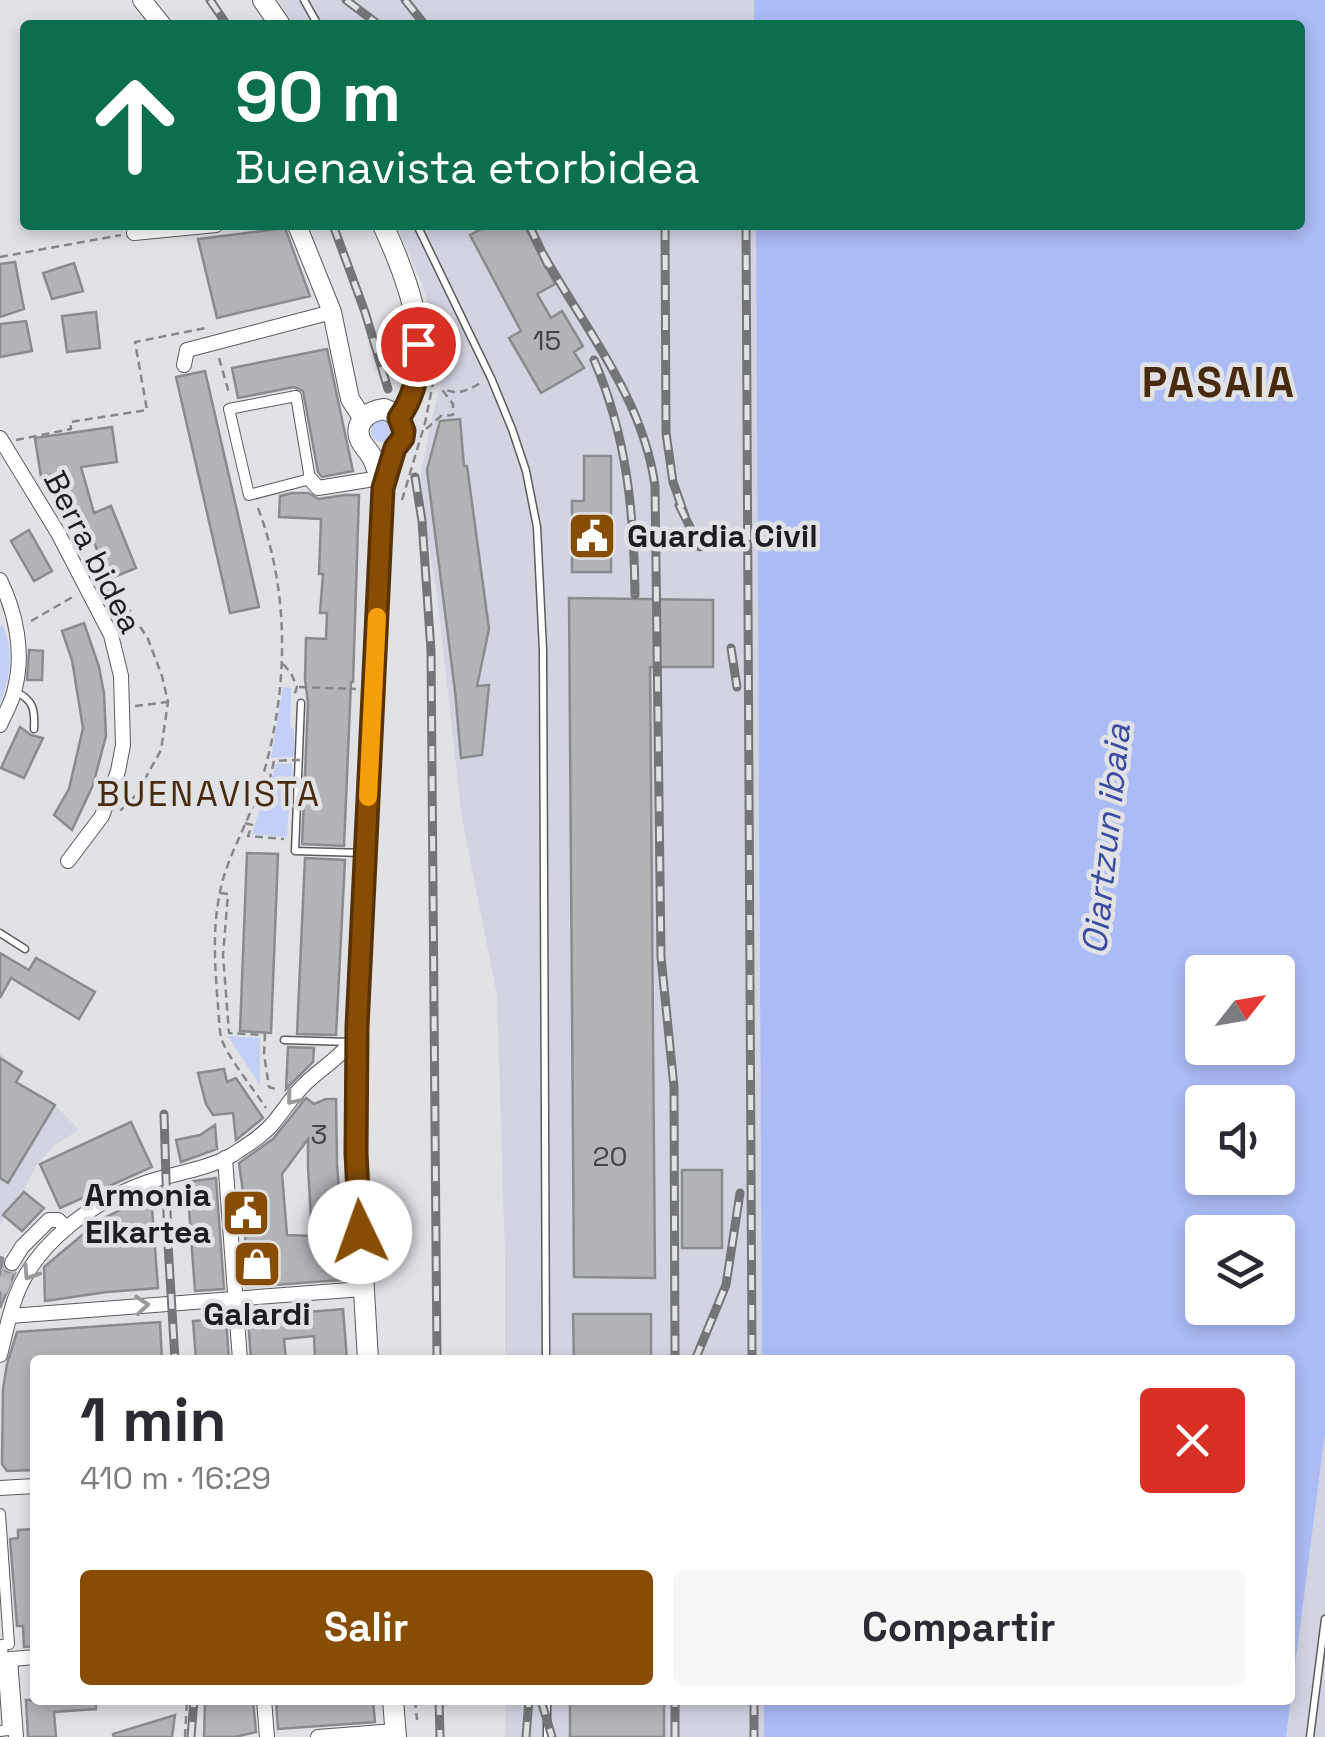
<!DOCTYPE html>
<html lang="es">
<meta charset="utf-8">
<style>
body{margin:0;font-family:"Space Grotesk",sans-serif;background:#f7f7f7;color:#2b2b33;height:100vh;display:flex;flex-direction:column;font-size:38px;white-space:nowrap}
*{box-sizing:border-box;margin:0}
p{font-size:32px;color:#7c7c81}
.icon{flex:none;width:55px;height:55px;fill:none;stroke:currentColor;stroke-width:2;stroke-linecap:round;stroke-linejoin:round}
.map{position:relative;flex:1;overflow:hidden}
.panel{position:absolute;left:30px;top:1355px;width:1265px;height:350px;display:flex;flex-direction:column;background:#fff;border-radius:10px;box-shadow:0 5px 15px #0003}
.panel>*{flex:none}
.banner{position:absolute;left:20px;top:20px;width:1285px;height:210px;border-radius:10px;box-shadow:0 5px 15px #0003;background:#0b6e4f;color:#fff;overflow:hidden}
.needle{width:65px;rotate:59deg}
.tools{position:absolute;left:1185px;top:955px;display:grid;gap:20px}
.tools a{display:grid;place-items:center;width:110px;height:110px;border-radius:10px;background:#fff;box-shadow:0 5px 15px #0003;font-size:50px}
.pin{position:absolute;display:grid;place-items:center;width:85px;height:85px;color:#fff;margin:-42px;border:5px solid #fff;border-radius:50%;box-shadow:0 2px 10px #0007}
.me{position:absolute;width:110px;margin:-55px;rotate:357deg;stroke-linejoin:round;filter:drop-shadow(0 0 8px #0008)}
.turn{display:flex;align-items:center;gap:35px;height:210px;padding:0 50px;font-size:45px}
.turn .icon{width:130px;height:130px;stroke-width:2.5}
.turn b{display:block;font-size:70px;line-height:85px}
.round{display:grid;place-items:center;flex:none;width:105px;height:105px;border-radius:10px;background:#f7f7f7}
.head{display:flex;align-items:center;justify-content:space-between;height:170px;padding:0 50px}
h1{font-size:60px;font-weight:700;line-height:75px}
.action{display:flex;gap:20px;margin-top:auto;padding:20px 50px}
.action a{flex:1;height:115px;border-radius:10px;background:#874d03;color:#fff;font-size:40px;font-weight:700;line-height:115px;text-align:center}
.action a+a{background:#f7f7f7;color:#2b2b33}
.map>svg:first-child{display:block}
</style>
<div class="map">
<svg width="1325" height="1737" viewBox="0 0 1325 1737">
<rect width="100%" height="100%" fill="#e0e2e6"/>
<path fill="#d2d5e0" d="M 278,0 L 754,0 L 754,25 L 293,25 Z
M 396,225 L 756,225 L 762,1360 L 505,1360 L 505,1257 L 497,995 L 462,819 L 437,596 L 419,483 L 430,427 L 442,378 L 435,325 L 421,281 Z
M 0,1053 L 22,1072 L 17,1082 L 55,1105 L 79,1130 L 56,1144 L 35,1167 L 12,1216 L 6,1215 L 0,1226 Z
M 1325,1433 L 1325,1737 L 1286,1737 Z
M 506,1700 L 764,1700 L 764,1737 L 505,1737 Z"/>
<path fill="#c4cff7" d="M371 431a11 11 0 1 1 22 0a11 11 0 1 1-22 0Z
M 3,625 C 13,651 11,677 0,703 L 0,627 Z
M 283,687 L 291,688 L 290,728 L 294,729 L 294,757 L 271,758 Z
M 275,764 L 292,764 L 287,837 L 252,834 L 262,801 L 267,800 Z
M 228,1036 L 260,1038 L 260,1085 Z"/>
<path fill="#abbbf5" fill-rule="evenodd" d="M 754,0 L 1325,0 L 1325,1433 L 1286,1737 L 764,1737 L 764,1700 L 1290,1700 L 1290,1360 L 762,1360 L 756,225 L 1300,225 L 1300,25 L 754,25 ZM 1202,972 L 1278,972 L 1278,1048 L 1202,1048 ZM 1202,1102 L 1278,1102 L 1278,1178 L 1202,1178 ZM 1202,1232 L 1278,1232 L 1278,1308 L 1202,1308 Z"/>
<path fill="#b3b4b8" stroke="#8a8b8e" stroke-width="2.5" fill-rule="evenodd" d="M 489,225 L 524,225 L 555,284 L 537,294 L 551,318 L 562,311 L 583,346 L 574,352 L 584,368 L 541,393 L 509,338 L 521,331 L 470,235 Z
M 285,228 L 310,296 L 217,318 L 198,239 Z
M 15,262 L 24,309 L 0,317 L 0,264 Z
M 74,263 L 83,291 L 52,299 L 43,273 Z
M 96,312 L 100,348 L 67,352 L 62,316 Z
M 26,321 L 32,351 L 0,357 L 0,324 Z
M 327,349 L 353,471 L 322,477 L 318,472 L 303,391 L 294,387 L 238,398 L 232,368 Z
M 205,371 L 259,607 L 230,613 L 176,377 Z
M 460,419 L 464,466 L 467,466 L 489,629 L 477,686 L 489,685 L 482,755 L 461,758 L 455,691 L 427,470 L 440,421 Z
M 112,427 L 117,462 L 81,467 L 94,513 L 111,506 L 136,568 L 109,579 L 80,508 L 66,512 L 55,474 L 41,477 L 35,438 Z
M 584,456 L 611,456 L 611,572 L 572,572 L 572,501 L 584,501 Z
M 292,493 L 308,493 L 319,499 L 344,495 L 359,495 L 353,682 L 351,682 L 344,846 L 302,844 L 308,703 L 305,680 L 306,638 L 326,639 L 327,613 L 320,613 L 323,574 L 319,574 L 321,519 L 279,517 L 280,496 Z
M 29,530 L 52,571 L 34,581 L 11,541 Z
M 569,598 L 713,600 L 713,667 L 650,667 L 655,1278 L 574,1277 Z
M 84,623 L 99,667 L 104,693 L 106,736 L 93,785 L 72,830 L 54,815 L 69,789 L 83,728 L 72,660 L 62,631 Z
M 29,650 L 43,651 L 42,680 L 27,680 Z
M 20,727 L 31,735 L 43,738 L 24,778 L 1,768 Z
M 247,853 L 278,854 L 271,1033 L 240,1031 Z
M 305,858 L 345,860 L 336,1035 L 297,1034 Z
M 0,953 L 29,970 L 36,958 L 95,992 L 79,1019 L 11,978 L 0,998 Z
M 288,1047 L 314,1048 L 313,1062 L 286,1089 Z
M 0,1058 L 22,1072 L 16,1082 L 55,1105 L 8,1183 L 0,1178 Z
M 224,1069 L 227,1082 L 236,1078 L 263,1118 L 236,1140 L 233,1113 L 213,1115 L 206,1104 L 198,1073 Z
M 306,1098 L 314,1104 L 326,1099 L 336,1099 L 337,1164 L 345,1274 L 340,1280 L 247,1287 L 244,1200 L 239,1163 L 273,1139 ZM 308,1139 L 308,1167 L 312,1236 L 287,1235 L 282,1174 Z
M 131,1122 L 152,1167 L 60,1208 L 40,1164 Z
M 215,1125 L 217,1149 L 181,1162 L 176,1140 L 200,1135 Z
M 682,1170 L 722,1170 L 722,1248 L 682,1248 Z
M 216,1178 L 224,1289 L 195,1291 L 187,1182 Z
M 24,1192 L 44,1208 L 22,1231 L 3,1215 Z
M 151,1195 L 158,1288 L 107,1292 L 45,1301 L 44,1267 L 100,1220 Z
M 0,1257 L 3,1258 L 2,1267 L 6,1271 L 15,1273 L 0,1308 Z
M 343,1309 L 347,1360 L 315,1360 L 314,1336 L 284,1339 L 286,1360 L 251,1360 L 248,1317 Z
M 573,1314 L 651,1314 L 651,1360 L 574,1360 Z
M 226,1319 L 229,1360 L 196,1360 L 193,1321 Z
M 160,1322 L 162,1360 L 35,1360 L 35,1470 L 7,1471 L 2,1464 L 3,1389 L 7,1364 L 17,1332 Z
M 35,1529 L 35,1646 L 24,1647 L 23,1626 L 17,1626 L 10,1539 L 18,1538 L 18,1530 Z
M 26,1700 L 96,1700 L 96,1709 L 54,1712 L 56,1737 L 28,1737 Z
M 205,1700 L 253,1700 L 256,1732 L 235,1737 L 204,1737 Z
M 276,1700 L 373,1700 L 375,1722 L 278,1729 Z
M 570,1700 L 664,1700 L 664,1737 L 570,1737 Z
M 175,1715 L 172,1737 L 114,1737 L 113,1734 Z"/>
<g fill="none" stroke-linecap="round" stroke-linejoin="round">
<path stroke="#b9bbbe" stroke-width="14" stroke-dasharray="14 7" stroke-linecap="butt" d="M 0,1291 L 12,1263"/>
<g stroke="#5a5b5e" stroke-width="9">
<path id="service" d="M 304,0 L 318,25
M 417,225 L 491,378 L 512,429 L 526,471 L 537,527 L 543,650 L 546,1360
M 16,692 C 34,700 35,711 34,729
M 301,703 L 295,851 L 364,853
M 0,933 L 25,949
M 284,1040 L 350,1042
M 547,1737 L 547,1700
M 1310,1737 L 1325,1619"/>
</g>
<g stroke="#5a5b5e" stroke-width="12">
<path id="pedestrian" d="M 296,396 L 310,479 L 249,495 L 229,409 Z
M 0,1514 L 9,1644 L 2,1645 L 8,1730 L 0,1731"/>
</g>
<g stroke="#5a5b5e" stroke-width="16">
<path id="minor" d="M 134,233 L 216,225
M 184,365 L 187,350 L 332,312
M 0,438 L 58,533 L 111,635 L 121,676 L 123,745 L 118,771 L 102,816 L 68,861
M 310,479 L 318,488 L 380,478
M 0,580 C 16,613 24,652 15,688 C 13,701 5,713 0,725
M 225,1158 L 240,1360
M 12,1263 L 22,1247 L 49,1220 L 58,1220 L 67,1228
M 10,1316 L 363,1289
M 0,1355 C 5,1335 9,1315 16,1296 C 36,1242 93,1202 145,1183 C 173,1173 206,1170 232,1155 C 246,1146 264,1135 274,1122 C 284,1110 292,1097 303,1086 C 319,1069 347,1054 356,1033
M 0,1488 L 35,1486
M 10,1659 L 16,1737
M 0,1660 L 35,1657
M 264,1700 L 267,1737
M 318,1737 L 395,1731"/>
</g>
<g stroke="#5a5b5e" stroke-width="20">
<path id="tertiary" d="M 142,0 L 162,25
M 297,225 L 332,312 L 350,399 L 363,419"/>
</g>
<g stroke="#5a5b5e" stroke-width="22">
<path id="secondary" d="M 263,0 L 280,25
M 383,225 C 410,284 439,358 399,418
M 368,1360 L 356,1153 L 357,1027 L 383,488 C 387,476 390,460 396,448 C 406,429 407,417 384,409 C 367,411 351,425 362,443 C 365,448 369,452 372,457 C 377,467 380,477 383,488
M 393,1700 L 396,1737"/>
</g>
<path stroke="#86878a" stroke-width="2.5" stroke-dasharray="8 5" stroke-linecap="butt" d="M 0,257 L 121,235
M 219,358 L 229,393
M 426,429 L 441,416 L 453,415 L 453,404 L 443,391 L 444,389 C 459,396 467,390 481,383
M 16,440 L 71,429 L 70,422 L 147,410 L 135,342 L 206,328
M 402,500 L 425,423 L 435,373
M 258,508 C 293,600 288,707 255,800 C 244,831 226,860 220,892 C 212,930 215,968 218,1006 C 219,1016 219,1027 221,1037 C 225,1054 255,1091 266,1108
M 106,591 L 112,591 L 123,600 L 148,639 L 162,676 L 168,702 L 161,750 L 136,795 L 119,812
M 31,621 L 76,595
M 283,664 L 291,673 L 297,687 L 294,696
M 299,687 L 356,689
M 135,706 L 167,702
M 257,799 L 265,799 L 274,761 L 289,760
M 245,823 L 252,825 L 248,836 L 284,839
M 220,893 L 228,894 L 223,955 L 229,1033 L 265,1035 L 264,1054 L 269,1087 L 278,1090
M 415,1700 L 417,1720
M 185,1737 L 187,1700"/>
<use href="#service" stroke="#fff" stroke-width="6"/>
<use href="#pedestrian" stroke="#fff" stroke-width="10"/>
<use href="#minor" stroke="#fff" stroke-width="14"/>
<use href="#tertiary" stroke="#fff" stroke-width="18"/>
<use href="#secondary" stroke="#fff" stroke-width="20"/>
<g stroke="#747578" stroke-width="9">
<path id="rail" d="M 210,0 L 227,25
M 346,0 L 379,25
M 405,0 L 425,25
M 333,225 L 365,312 L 388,389
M 529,225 L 548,265
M 665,225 L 666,433 L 673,482 L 685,516
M 746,225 L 752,1360
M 543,254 C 585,329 643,398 655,486 L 661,957 L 674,1087 L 675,1360
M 594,360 C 627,436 634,513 635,595
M 415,477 L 422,521 L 431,651 L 437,1360
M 679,505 L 700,547
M 731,648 L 737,687
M 164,1114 L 168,1244 L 175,1360
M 695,1360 L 726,1285 L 740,1193
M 439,1700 L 440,1737
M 541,1700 L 552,1737
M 754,1700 L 754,1737
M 191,1737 L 194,1700
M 526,1737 L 529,1700
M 675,1737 L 675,1700"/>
</g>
<use href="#rail" stroke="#e0e2e6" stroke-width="5" stroke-dasharray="15" stroke-linecap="butt"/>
<path stroke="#86878a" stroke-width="2.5" stroke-dasharray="8 5" stroke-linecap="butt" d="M 292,760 L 304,760"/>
</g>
<defs><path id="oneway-chevron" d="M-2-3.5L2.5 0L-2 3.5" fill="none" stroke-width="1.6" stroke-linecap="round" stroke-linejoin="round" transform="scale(2.5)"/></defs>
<g stroke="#9a9a9b">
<use href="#oneway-chevron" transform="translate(293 1098) rotate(129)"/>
<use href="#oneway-chevron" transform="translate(30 1273) rotate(123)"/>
<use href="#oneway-chevron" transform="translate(142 1305) rotate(-5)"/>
</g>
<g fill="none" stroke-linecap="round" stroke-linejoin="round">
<g stroke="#583202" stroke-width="25">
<path id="route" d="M 360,1232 L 356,1153 L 357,1027 L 383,488 L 395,448 L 403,438 L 404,431 L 399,418 C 415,395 420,371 418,344"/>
</g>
<use href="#route" stroke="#874d03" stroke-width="18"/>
<path stroke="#f59e0b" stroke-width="18" d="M 368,797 L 377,617"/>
</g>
<defs>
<g id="civic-square" transform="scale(2.5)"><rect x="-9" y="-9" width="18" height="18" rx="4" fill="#874d03" stroke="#e0e2e6"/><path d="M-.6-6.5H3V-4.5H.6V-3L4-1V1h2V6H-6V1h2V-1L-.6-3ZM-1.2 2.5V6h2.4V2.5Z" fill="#fff"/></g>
<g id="shop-square" transform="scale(2.5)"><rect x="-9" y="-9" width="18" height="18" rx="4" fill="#874d03" stroke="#e0e2e6"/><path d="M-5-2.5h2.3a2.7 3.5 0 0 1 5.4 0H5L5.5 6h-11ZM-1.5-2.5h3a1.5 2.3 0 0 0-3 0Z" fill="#fff"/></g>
</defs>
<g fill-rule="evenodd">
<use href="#civic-square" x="592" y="536"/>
<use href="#civic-square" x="246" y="1213"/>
<use href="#shop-square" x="257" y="1264"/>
</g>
<g text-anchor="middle" stroke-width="9" stroke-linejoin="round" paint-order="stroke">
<g font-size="28" fill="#434446">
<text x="547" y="350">15</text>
<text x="319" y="1144">3</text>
<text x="610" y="1166">20</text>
</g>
<g font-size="32" font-weight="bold" fill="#1e1e20" stroke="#e0e2e6" text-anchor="start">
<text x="627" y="547">Guardia Civil</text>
<text x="211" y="1206" text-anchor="end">Armonia<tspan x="211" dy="37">Elkartea</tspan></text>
<text x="257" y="1325" text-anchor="middle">Galardi</text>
</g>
<g font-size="32" fill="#1e1e20" stroke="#e0e2e6">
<text transform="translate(93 552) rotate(63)" y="11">Berra bidea</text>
</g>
<g font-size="35" letter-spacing="2.5" fill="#482b0e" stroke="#e0e2e6">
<text x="209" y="806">BUENAVISTA</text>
</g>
<g font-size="35" font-style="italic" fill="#3e4c9f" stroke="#e0e2e6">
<text transform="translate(1106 839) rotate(-84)" y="12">Oiartzun ibaia</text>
</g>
<g font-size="42" font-weight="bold" letter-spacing="2.5" fill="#482b0e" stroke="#e0e2e6">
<text x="1219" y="397">PASAIA</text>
</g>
</g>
</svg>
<div class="tools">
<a><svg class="needle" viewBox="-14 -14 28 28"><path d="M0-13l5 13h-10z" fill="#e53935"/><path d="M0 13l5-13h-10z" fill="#7c7c81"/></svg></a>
<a><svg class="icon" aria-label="sound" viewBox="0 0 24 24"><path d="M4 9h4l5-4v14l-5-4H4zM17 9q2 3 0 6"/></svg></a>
<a><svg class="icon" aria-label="layers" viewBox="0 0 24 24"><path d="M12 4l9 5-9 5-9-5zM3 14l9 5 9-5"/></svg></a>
</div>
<div class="pin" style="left:418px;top:344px;background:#d93025"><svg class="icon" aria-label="arrive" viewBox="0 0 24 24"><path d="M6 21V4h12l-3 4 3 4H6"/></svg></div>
<svg class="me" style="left:360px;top:1232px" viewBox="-20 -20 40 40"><circle r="19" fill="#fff"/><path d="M0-13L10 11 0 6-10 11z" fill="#874d03"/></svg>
<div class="banner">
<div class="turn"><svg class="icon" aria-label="ahead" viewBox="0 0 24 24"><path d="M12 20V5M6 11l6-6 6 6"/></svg><div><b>90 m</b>Buenavista etorbidea</div></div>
</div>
<section class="panel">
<div class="head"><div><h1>1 min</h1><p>410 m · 16:29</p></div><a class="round" style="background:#d93025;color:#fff"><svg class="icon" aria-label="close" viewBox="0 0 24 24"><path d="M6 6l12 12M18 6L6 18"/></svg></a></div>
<div class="action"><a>Salir</a><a>Compartir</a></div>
</section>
</div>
